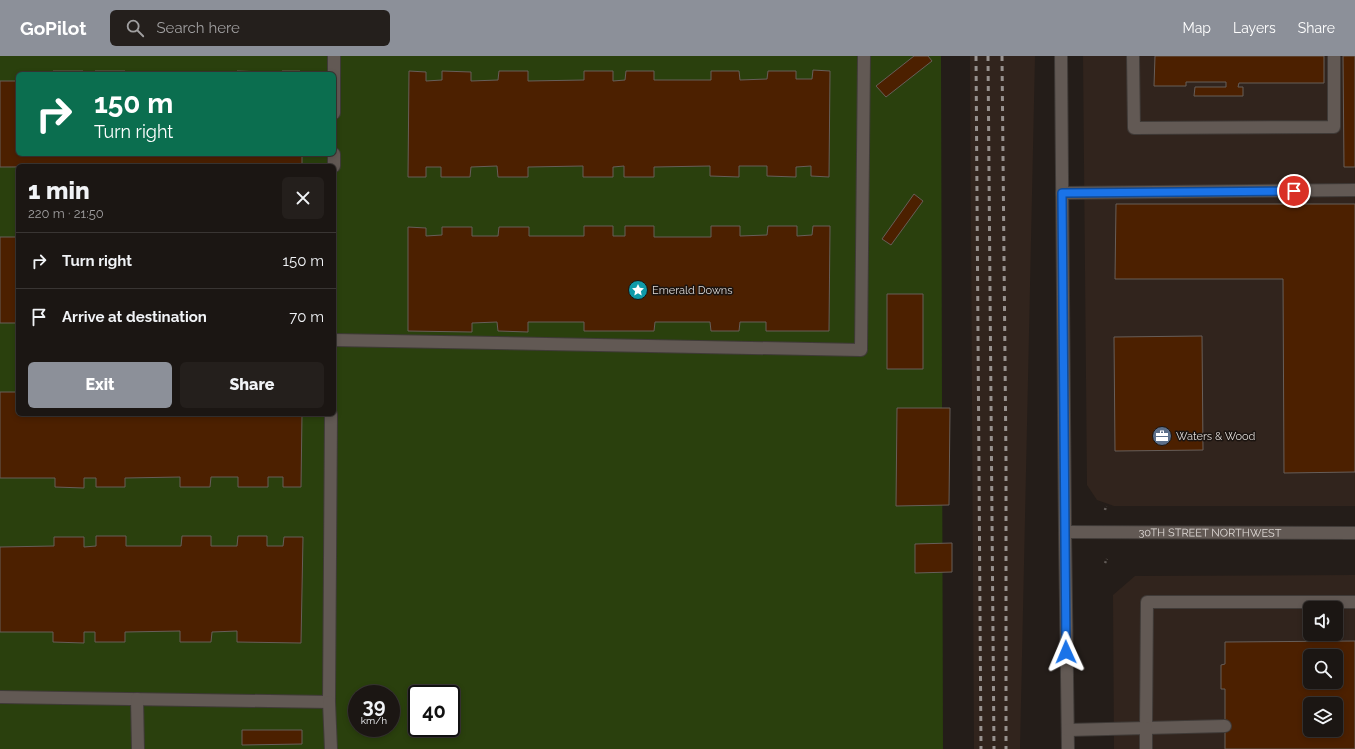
<!DOCTYPE html>
<meta charset="utf-8">
<style>
body{margin:0;font-family:Raleway,sans-serif;background:#241f1c;color:#f1f3f6;height:100vh;display:flex;flex-direction:column;font-size:15px;white-space:nowrap}
*{box-sizing:border-box;margin:0}
p{font-size:13px;color:#a09fa0}
.icon{flex:none;width:22px;height:22px;fill:none;stroke:currentColor;stroke-width:2;stroke-linecap:round;stroke-linejoin:round}
.map{position:relative;flex:1;overflow:hidden}
.sheet{position:absolute;left:16px;top:108px;width:320px;height:252px;display:flex;flex-direction:column;background:#1b1613;border-radius:6px;box-shadow:0 2px 6px #0003,0 0 0 1px #393533}
.sheet>*{flex:none}
.banner{position:absolute;left:16px;top:16px;width:320px;height:84px;border-radius:6px;box-shadow:0 2px 6px #0003,0 0 0 1px #393533;background:#0b6e4f;color:#fff;overflow:hidden}
.fabs{position:absolute;left:1303px;top:545px;display:grid;gap:8px}
.fabs a{display:grid;place-items:center;width:40px;height:40px;border-radius:6px;background:#1b1613;box-shadow:0 2px 6px #0003,0 0 0 1px #393533;font-size:20px}
.speed{position:absolute;left:348px;top:629px;display:flex;gap:8px;font-size:20px;font-weight:700;text-align:center}
.speed>*{display:grid;place-content:center;width:52px;height:52px;border-radius:50%;background:#1b1613;box-shadow:0 2px 6px #0003,0 0 0 1px #393533;line-height:1}
.speed small{font-size:10px;font-weight:400}
.speed .limit{border:2px solid #111;border-radius:6px;background:#fff;color:#111}
.pin{position:absolute;display:grid;place-items:center;width:34px;height:34px;color:#fff;margin:-17px;border:2px solid #fff;border-radius:50%;box-shadow:0 1px 4px #0007}
.me{position:absolute;width:44px;margin:-22px;rotate:359deg;stroke-linejoin:round;filter:drop-shadow(0 0 3px #0008)}
.turn{display:flex;align-items:center;gap:14px;height:84px;padding:0 12px;font-size:18px}
.turn .icon{width:52px;height:52px;stroke-width:2.5}
.turn b{display:block;font-size:28px;line-height:34px}
.round{display:grid;place-items:center;flex:none;width:42px;height:42px;border-radius:6px;background:#241f1c}
.summary{display:flex;align-items:center;justify-content:space-between;height:68px;padding:0 12px}
h1{font-size:24px;font-weight:800;line-height:30px}
.action{display:flex;gap:8px;margin-top:auto;padding:8px 12px}
.action a{flex:1;height:46px;border-radius:6px;background:#8c9099;color:#fff;font-size:16px;font-weight:800;line-height:46px;text-align:center}
.action a+a{background:#241f1c;color:#f1f3f6}
ul{padding:0;list-style:none}
li{display:flex;align-items:center;gap:12px;height:56px;padding:0 12px;border-top:1px solid #393533}
li div{flex:1}
li b{display:block;font-size:15px}
li em{font-style:normal}
header{display:flex;align-items:center;gap:24px;box-sizing:border-box;height:56px;padding:0 20px;background:#8c9099;color:#fff}
header strong{font-size:19px}
nav{display:flex;gap:22px;margin-inline-start:auto;font-size:14px}
.search{width:280px;height:36px;background:#241f1c;display:flex;align-items:center;gap:10px;box-sizing:border-box;padding:0 14px;border-radius:6px;color:#a09fa0;font-size:15px}
.map>svg:first-child{display:block}
</style>
<header>
<strong>GoPilot</strong>
<div class="search"><svg class="icon" aria-label="search" viewBox="0 0 24 24"><circle cx="10" cy="10" r="6"/><path d="M15 15l6 6"/></svg>Search here</div>
<nav><a>Map</a><a>Layers</a><a>Share</a></nav>
</header>
<div class="map">
<svg width="1355" height="693" viewBox="0 0 1355 693">
<rect width="100%" height="100%" fill="#241d19"/>
<path fill="#31241d" fill-rule="evenodd" d="M 970,0 L 1035,0 L 1020,693 L 974,693 Z
M 1083,0 L 1355,0 L 1355,450 L 1114,450 L 1097,444 L 1087,429 Z
M 1355,519 L 1355,693 L 1114,693 L 1113,539 L 1135,520 ZM 1310,552 L 1336,552 L 1336,578 L 1310,578 ZM 1310,600 L 1336,600 L 1336,626 L 1310,626 ZM 1310,648 L 1336,648 L 1336,674 L 1310,674 Z"/>
<path fill="#2a400d" fill-rule="evenodd" d="M 0,0 L 941,0 L 943,693 L 0,693 ZM 18,18 L 334,18 L 334,98 L 18,98 ZM 18,110 L 334,110 L 334,358 L 18,358 ZM 357,638 L 391,638 L 391,672 L 357,672 ZM 417,638 L 451,638 L 451,672 L 417,672 Z"/>
<path fill="#4c2000" stroke="#675e59" fill-rule="evenodd" d="M 914,0 L 928,0 L 932,5 L 886,41 L 876,30 Z
M 1155,0 L 1324,0 L 1324,27 L 1239,27 L 1238,31 L 1243,31 L 1243,40 L 1194,40 L 1195,31 L 1226,31 L 1226,26 L 1186,26 L 1186,30 L 1154,30 Z
M 1343,0 L 1355,0 L 1355,111 L 1344,111 Z
M 813,14 L 830,15 L 829,121 L 811,120 L 811,110 L 796,111 L 796,121 L 767,120 L 767,110 L 739,110 L 739,121 L 710,120 L 710,110 L 654,111 L 654,121 L 624,121 L 624,110 L 613,111 L 613,121 L 583,121 L 583,110 L 528,111 L 528,121 L 498,121 L 497,110 L 471,111 L 470,121 L 441,121 L 441,111 L 426,111 L 426,121 L 408,121 L 409,15 L 426,16 L 426,25 L 442,24 L 442,15 L 471,16 L 471,25 L 498,24 L 499,15 L 528,15 L 528,25 L 584,24 L 584,15 L 613,15 L 613,25 L 625,24 L 626,15 L 654,15 L 654,24 L 711,24 L 711,15 L 739,15 L 740,24 L 767,23 L 768,15 L 796,15 L 796,23 L 812,23 Z
M 53,15 L 83,15 L 83,18 L 53,18 Z
M 95,15 L 125,15 L 125,18 L 95,18 Z
M 237,15 L 266,16 L 266,18 L 237,18 Z
M 282,15 L 300,15 L 300,18 L 282,18 Z
M 180,16 L 209,16 L 209,18 L 180,18 Z
M 0,25 L 18,25 L 18,98 L 302,98 L 302,110 L 0,111 Z
M 914,138 L 923,145 L 891,189 L 882,183 Z
M 1116,148 L 1355,148 L 1355,416 L 1284,417 L 1283,223 L 1115,223 Z
M 584,170 L 613,170 L 613,180 L 625,180 L 625,170 L 654,170 L 654,181 L 711,181 L 711,170 L 740,170 L 740,180 L 767,179 L 768,170 L 797,170 L 797,180 L 812,179 L 813,170 L 830,170 L 829,275 L 766,275 L 766,266 L 740,266 L 739,275 L 711,275 L 710,266 L 655,266 L 654,275 L 584,275 L 584,266 L 528,266 L 528,276 L 498,275 L 497,266 L 472,267 L 472,276 L 408,275 L 408,171 L 426,172 L 426,180 L 442,179 L 442,171 L 472,171 L 472,180 L 498,180 L 499,171 L 529,171 L 529,180 L 584,180 Z
M 0,181 L 18,181 L 18,267 L 0,267 Z
M 887,238 L 923,238 L 923,313 L 887,313 Z
M 1202,280 L 1203,394 L 1115,395 L 1114,281 Z
M 0,336 L 18,336 L 18,358 L 302,358 L 301,431 L 283,431 L 283,421 L 268,421 L 268,431 L 238,431 L 238,421 L 211,421 L 210,431 L 180,431 L 180,421 L 125,422 L 125,431 L 96,431 L 96,422 L 84,422 L 84,432 L 55,431 L 55,422 L 0,422 Z
M 897,352 L 950,352 L 949,449 L 896,450 Z
M 96,480 L 126,480 L 126,490 L 181,490 L 182,480 L 211,480 L 211,490 L 237,490 L 238,480 L 267,480 L 267,490 L 283,490 L 284,481 L 303,481 L 301,587 L 237,586 L 237,575 L 212,576 L 211,586 L 180,586 L 180,575 L 125,576 L 125,586 L 95,586 L 95,576 L 84,576 L 84,587 L 53,586 L 53,576 L 0,576 L 0,491 L 54,490 L 54,481 L 84,481 L 84,491 L 96,490 Z
M 952,487 L 952,516 L 915,517 L 915,488 Z
M 1355,585 L 1355,693 L 1225,693 L 1225,633 L 1221,633 L 1221,609 L 1225,608 L 1225,586 ZM 1310,600 L 1336,600 L 1336,626 L 1310,626 ZM 1310,648 L 1336,648 L 1336,674 L 1310,674 Z
M 242,674 L 302,674 L 302,688 L 242,689 Z"/>
<g fill="none" stroke-linecap="round" stroke-linejoin="round">
<g stroke="#3f3a37" stroke-width="14">
<g id="minor">
<path d="M 1061,0 L 1065,476 L 1068,693"/>
<path d="M 1133,0 L 1134,72 L 1334,71 L 1334,0"/>
<path d="M 334,57 L 334,0"/>
<path d="M 334,110 L 334,98"/>
<path d="M 1062,137 L 1355,134"/>
<path d="M 334,284 L 861,294 L 864,0"/>
<path id="s1" d="M 1065,476 L 1355,477"/>
<path d="M 0,641 L 329,646 L 331,358"/>
<path d="M 137,643 L 138,693"/>
<path d="M 329,646 L 331,693"/>
<path d="M 1225,670 L 1146,672 L 1147,546 L 1355,546"/>
<path d="M 1068,674 L 1146,672 L 1146,693"/>
</g>
</g>
<path stroke="#635d59" stroke-width="2.5" stroke-dasharray="2 2" stroke-linecap="butt" d="M 1105,454 L 1106,450
M 1105,507 L 1107,503"/>
<use href="#minor" stroke="#625954" stroke-width="12"/>
<path stroke="#97918e" stroke-width="3" stroke-dasharray="5 5" stroke-linecap="butt" d="M 976,0 L 981,693
M 988,0 L 994,693
M 1002,0 L 1006,404 L 1006,693"/>
</g>
<g fill="none" stroke-linecap="round" stroke-linejoin="round">
<g stroke="#114b97" stroke-width="10">
<path id="route" d="M 1066,596 L 1062,137 L 1294,135"/>
</g>
<use href="#route" stroke="#1a73e8" stroke-width="7"/>
</g>
<defs>
<g id="sight-disc" transform="scale(1)"><circle r="9.5" fill="#0f9aa8" stroke="#1b1410"/><path d="M0-6L1.8-2.2L6-1.7L2.9 1.2L3.7 5.4L0 3.3L-3.7 5.4L-2.9 1.2L-6-1.7L-1.8-2.2Z" fill="#fff"/></g>
<g id="office-disc" transform="scale(1)"><circle r="9.5" fill="#5c6f8a" stroke="#1b1410"/><path d="M-6-3h4V-5.5h4V-3h4V5H-6ZM-1-4.5V-3h2v-1.5ZM-6 0V1H6V0Z" fill="#fff"/></g>
</defs>
<g fill-rule="evenodd">
<use href="#sight-disc" x="638" y="234"/>
<use href="#office-disc" x="1162" y="380"/>
</g>
<g text-anchor="middle" stroke-width="3" stroke-linejoin="round" paint-order="stroke">
<g font-size="11" fill="#dfdad7" stroke="#1b1410" text-anchor="start">
<text x="652" y="238">Emerald Downs</text>
<text x="1176" y="384">Waters &amp; Wood</text>
</g>
<g font-size="11" fill="#dfdad7" stroke="#1b1410">
<text dy="4" stroke="none"><textPath href="#s1" startOffset="145">30TH STREET NORTHWEST</textPath></text>
</g>
</g>
</svg>
<div class="fabs">
<a><svg class="icon" aria-label="sound" viewBox="0 0 24 24"><path d="M4 9h4l5-4v14l-5-4H4zM17 9q2 3 0 6"/></svg></a>
<a><svg class="icon" aria-label="search" viewBox="0 0 24 24"><circle cx="10" cy="10" r="6"/><path d="M15 15l6 6"/></svg></a>
<a><svg class="icon" aria-label="layers" viewBox="0 0 24 24"><path d="M12 4l9 5-9 5-9-5zM3 14l9 5 9-5"/></svg></a>
</div>
<div class="speed"><div>39<small>km/h</small></div><div class="limit">40</div></div>
<div class="pin" style="left:1294px;top:135px;background:#d93025"><svg class="icon" aria-label="arrive" viewBox="0 0 24 24"><path d="M6 21V4h12l-3 4 3 4H6"/></svg></div>
<svg class="me" style="left:1066px;top:596px" viewBox="-20 -20 40 40"><path d="M0-17L14 15 0 8-14 15z" fill="#1a73e8" stroke="#fff" stroke-width="4"/></svg>
<div class="banner">
<div class="turn"><svg class="icon" aria-label="right" viewBox="0 0 24 24"><path d="M7 20v-9h11M14 6l5 5-5 5"/></svg><div><b>150 m</b>Turn right</div></div>
</div>
<section class="sheet">
<div class="summary"><div><h1>1 min</h1><p>220 m · 21:50</p></div><a class="round"><svg class="icon" aria-label="close" viewBox="0 0 24 24"><path d="M6 6l12 12M18 6L6 18"/></svg></a></div>
<ul>
<li><svg class="icon" aria-label="right" viewBox="0 0 24 24"><path d="M7 20v-9h11M14 6l5 5-5 5"/></svg><div><b>Turn right</b></div><em>150 m</em></li>
<li><svg class="icon" aria-label="arrive" viewBox="0 0 24 24"><path d="M6 21V4h12l-3 4 3 4H6"/></svg><div><b>Arrive at destination</b></div><em>70 m</em></li>
</ul>
<div class="action"><a>Exit</a><a>Share</a></div>
</section>
</div>
